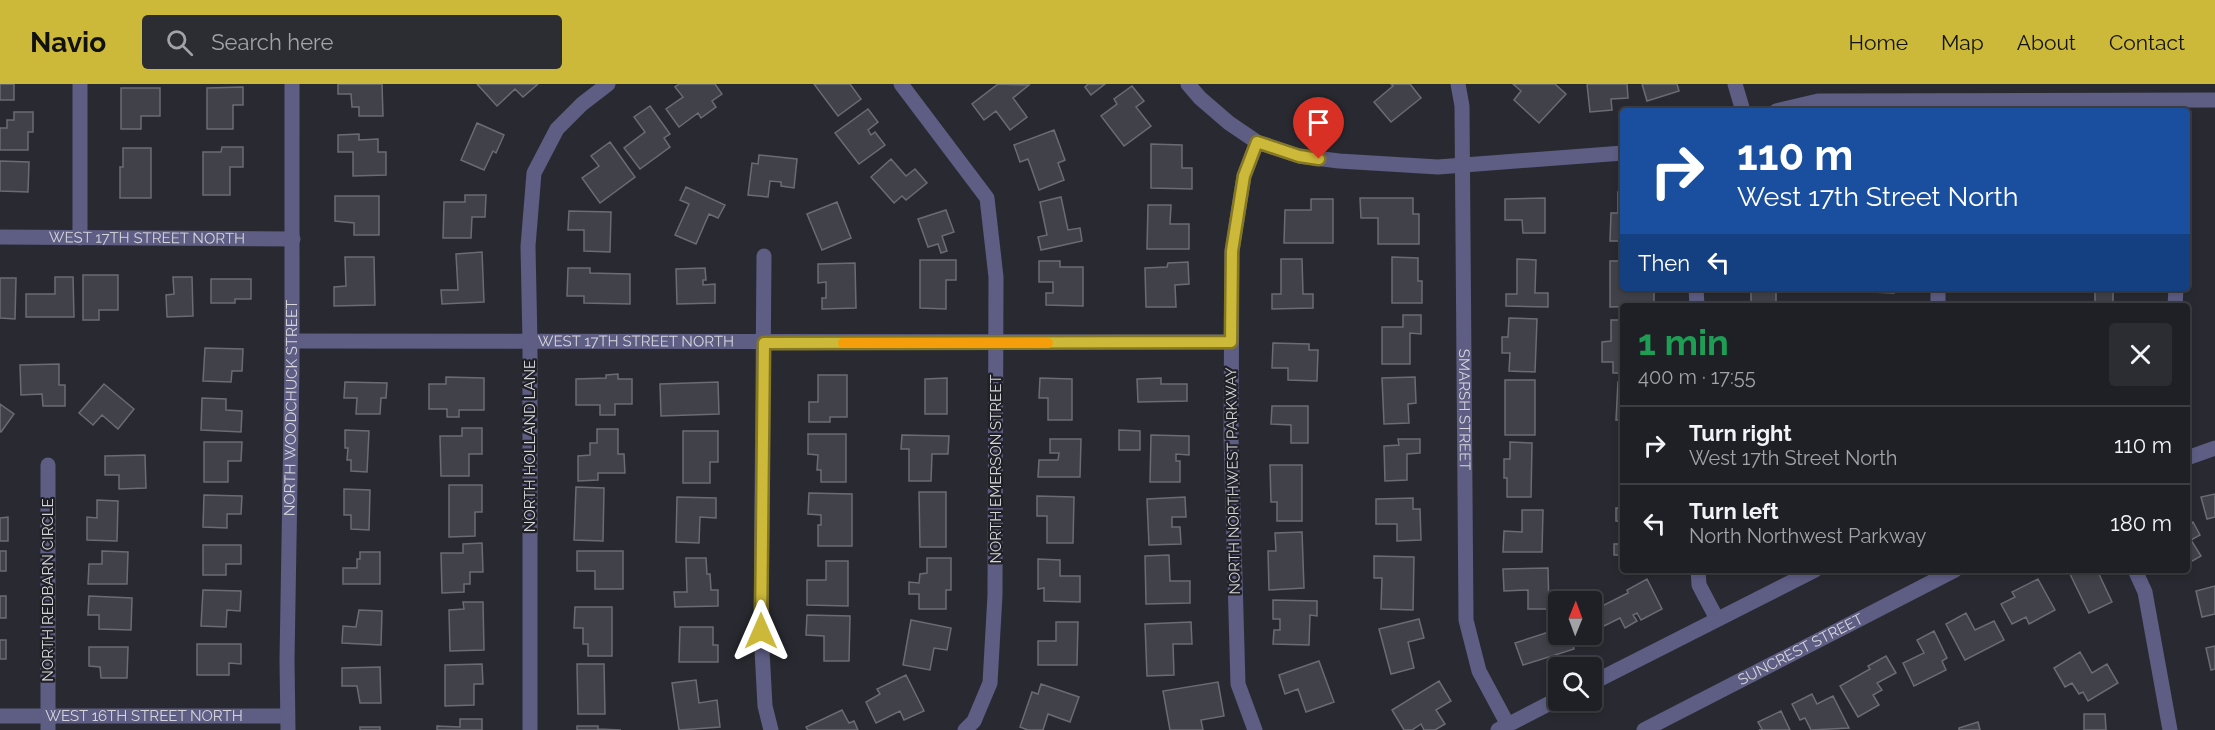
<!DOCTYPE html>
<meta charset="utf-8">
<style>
body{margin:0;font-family:Raleway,sans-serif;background:#2c2d32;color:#f1f3f6;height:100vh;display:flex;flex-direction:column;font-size:22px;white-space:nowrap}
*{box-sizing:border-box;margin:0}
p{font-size:20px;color:#a1a3a7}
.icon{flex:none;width:33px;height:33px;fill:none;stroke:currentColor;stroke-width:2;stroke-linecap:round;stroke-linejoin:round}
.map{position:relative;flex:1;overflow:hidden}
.panel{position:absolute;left:1620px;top:219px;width:570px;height:270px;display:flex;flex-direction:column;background:#1f2025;border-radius:6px;box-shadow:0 3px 9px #0003,0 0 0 2px #3c3e42}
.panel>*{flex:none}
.guide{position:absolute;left:1620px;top:24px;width:570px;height:183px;border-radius:6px;box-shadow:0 3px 9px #0003,0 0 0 2px #3c3e42;background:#1a4fa0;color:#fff;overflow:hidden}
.needle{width:39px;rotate:1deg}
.tools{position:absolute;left:1548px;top:507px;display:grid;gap:12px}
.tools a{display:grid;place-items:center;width:54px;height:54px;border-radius:6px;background:#1f2025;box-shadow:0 3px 9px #0003,0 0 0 2px #3c3e42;font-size:30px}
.pin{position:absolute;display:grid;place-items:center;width:51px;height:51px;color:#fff;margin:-62px -26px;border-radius:50% 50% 50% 0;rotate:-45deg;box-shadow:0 0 6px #0007}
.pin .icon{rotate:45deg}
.me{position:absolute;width:66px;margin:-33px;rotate:0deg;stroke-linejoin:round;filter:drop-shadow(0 0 4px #0008)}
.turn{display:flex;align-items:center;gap:21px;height:126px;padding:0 18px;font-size:27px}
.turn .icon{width:78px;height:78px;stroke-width:2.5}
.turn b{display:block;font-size:42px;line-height:51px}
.then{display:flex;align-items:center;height:57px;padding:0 18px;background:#0003;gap:12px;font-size:22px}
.round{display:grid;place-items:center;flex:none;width:63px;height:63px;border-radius:6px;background:#2c2d32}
.head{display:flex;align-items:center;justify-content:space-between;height:102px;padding:0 18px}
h1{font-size:36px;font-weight:700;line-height:45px;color:#1e9e55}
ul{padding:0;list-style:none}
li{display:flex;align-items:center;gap:18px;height:78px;padding:0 18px;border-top:2px solid #3c3e42}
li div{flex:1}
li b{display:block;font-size:22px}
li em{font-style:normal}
header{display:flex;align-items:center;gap:36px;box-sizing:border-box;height:84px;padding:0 30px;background:#ccb939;color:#111}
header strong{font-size:28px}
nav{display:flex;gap:33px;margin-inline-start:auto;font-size:21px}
.search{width:420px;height:54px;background:#2c2d32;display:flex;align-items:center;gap:15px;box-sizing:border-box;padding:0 21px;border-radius:6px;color:#a1a3a7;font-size:22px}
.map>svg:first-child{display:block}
</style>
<header>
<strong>Navio</strong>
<div class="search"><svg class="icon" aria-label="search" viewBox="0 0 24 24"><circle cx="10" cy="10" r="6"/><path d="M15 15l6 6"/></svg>Search here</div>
<nav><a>Home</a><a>Map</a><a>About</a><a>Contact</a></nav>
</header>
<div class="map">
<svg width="2215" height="646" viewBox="0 0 2215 646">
<rect width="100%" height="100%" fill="#292a31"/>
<path fill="#414149" stroke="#6b6b74" stroke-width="1.5" d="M 0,0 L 14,0 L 14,16 L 0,16 Z
M 338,0 L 382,0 L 383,32 L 359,32 L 359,23 L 352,23 L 351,10 L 338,10 Z
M 477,0 L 538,0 L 523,13 L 515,5 L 497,22 Z
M 679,0 L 715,0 L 722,10 L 712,17 L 716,23 L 701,34 L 698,29 L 679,43 L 666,25 L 683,13 L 675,3 Z
M 814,0 L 850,0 L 861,15 L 838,32 Z
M 998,0 L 1029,1 L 1013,14 L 1027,33 L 1010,46 L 996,27 L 984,36 L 972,20 Z
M 1088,0 L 1105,0 L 1091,11 L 1085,3 Z
M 1391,0 L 1410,0 L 1421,14 L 1391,38 L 1374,18 L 1393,2 Z
M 1513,0 L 1555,0 L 1566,10 L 1539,39 L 1514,16 L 1521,7 Z
M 1587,0 L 1627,0 L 1628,14 L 1611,15 L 1612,26 L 1590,28 Z
M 1642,0 L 1677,0 L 1679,7 L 1647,17 Z
M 1132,2 L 1144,17 L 1136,23 L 1151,42 L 1124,62 L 1101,32 L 1117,20 L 1114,15 Z
M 243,3 L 243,21 L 233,21 L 233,45 L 207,45 L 207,4 Z
M 121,4 L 160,4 L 160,32 L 141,32 L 141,45 L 121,45 Z
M 650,22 L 670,50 L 664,54 L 670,63 L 640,85 L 624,64 L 645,48 L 634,33 Z
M 868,25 L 878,38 L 868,46 L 871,51 L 875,48 L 885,61 L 859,80 L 835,49 Z
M 14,28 L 33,28 L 33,48 L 28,48 L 28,66 L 0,66 L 0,44 L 7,44 L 7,36 L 14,36 Z
M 477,39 L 504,51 L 496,69 L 493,67 L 484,86 L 461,76 Z
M 1054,46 L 1065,76 L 1058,79 L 1064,96 L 1039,106 L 1028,75 L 1020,78 L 1014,61 Z
M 359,50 L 359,56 L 378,55 L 378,68 L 386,68 L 386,91 L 353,92 L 353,68 L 338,68 L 338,51 Z
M 610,58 L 635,93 L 600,119 L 582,94 L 599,82 L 591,72 Z
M 1151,60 L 1182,61 L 1182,84 L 1192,84 L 1192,105 L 1151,104 Z
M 222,63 L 243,63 L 243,83 L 230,83 L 230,111 L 203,111 L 203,68 L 221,68 Z
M 123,64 L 151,64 L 151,114 L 120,114 L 120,83 L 123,83 Z
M 759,71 L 797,75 L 794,104 L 781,102 L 781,98 L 770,97 L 768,113 L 748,111 L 752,79 L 758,80 Z
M 891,75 L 906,92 L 915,85 L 927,99 L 906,116 L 902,112 L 894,119 L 871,93 Z
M 0,77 L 29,78 L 28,108 L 0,107 Z
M 686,103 L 725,121 L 718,134 L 709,130 L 696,160 L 675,151 L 689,120 L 680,116 Z
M 1618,108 L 1623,108 L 1623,157 L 1610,157 L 1611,129 L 1618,129 Z
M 465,111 L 486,111 L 485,133 L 472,133 L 471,154 L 443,154 L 444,118 L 465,118 Z
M 335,112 L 379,112 L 379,151 L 354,151 L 354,139 L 335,137 Z
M 1061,113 L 1068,146 L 1080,144 L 1082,157 L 1041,166 L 1038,153 L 1047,151 L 1040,118 Z
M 1360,114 L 1413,114 L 1413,130 L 1419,130 L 1419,160 L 1378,160 L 1378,134 L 1361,134 Z
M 1545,114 L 1545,149 L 1523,149 L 1522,136 L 1505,136 L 1505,115 Z
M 1311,115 L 1333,115 L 1333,159 L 1284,159 L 1285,126 L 1311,126 Z
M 837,118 L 851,154 L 822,166 L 807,130 Z
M 1148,121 L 1171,121 L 1170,140 L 1189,140 L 1189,165 L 1147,165 Z
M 946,126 L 954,148 L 942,152 L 947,167 L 941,169 L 938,160 L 928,163 L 918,135 Z
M 569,127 L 611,128 L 610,168 L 584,167 L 584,146 L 568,146 Z
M 482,168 L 484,218 L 442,220 L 441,206 L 458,206 L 456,170 Z
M 345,173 L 374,173 L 375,221 L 334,222 L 334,203 L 346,202 Z
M 1392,173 L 1418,174 L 1418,197 L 1422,197 L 1422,219 L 1392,219 Z
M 1281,175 L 1302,175 L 1303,210 L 1313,210 L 1313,224 L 1272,225 L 1272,210 L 1281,210 Z
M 1517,175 L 1536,176 L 1535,209 L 1548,209 L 1548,223 L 1506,222 L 1506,210 L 1517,210 Z
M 920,176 L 956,176 L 956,196 L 946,196 L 946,225 L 920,224 Z
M 1039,177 L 1060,177 L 1060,183 L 1083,183 L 1083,222 L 1046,221 L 1046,209 L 1053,209 L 1053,198 L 1039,198 Z
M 1610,177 L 1623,177 L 1623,204 L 1654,204 L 1654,222 L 1610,223 Z
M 1188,178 L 1189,200 L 1175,201 L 1176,223 L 1146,223 L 1145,184 L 1167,183 L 1168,179 Z
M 855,179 L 856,224 L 822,225 L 822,214 L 826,214 L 826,198 L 818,199 L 818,180 Z
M 568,184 L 590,184 L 590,189 L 630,190 L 630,220 L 584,219 L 584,212 L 567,212 Z
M 705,184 L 706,196 L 703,196 L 703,201 L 715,200 L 715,219 L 677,220 L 676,185 Z
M 83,191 L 118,191 L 118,226 L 99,226 L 99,236 L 83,236 Z
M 55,193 L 73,193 L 74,233 L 26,233 L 26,210 L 55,210 Z
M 173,193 L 192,193 L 193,232 L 167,233 L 166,211 L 174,210 Z
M 0,194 L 16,194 L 15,235 L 0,234 Z
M 211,195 L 251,195 L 251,215 L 235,215 L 235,219 L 211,219 Z
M 1871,204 L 1894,204 L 1894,209 L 1871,208 Z
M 2095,204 L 2113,204 L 2113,222 L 2095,222 Z
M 1751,207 L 1776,208 L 1776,222 L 1751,222 Z
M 1403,231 L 1421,231 L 1421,250 L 1410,249 L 1410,280 L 1382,280 L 1382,243 L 1403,243 Z
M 1509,234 L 1537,235 L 1535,288 L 1509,287 L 1510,269 L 1502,269 L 1502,253 L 1508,253 Z
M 1611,236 L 1623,236 L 1623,289 L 1613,289 L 1613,278 L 1602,278 L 1602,258 L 1611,257 Z
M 1273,259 L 1309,260 L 1309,266 L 1318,266 L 1317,297 L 1288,296 L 1288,284 L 1272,284 Z
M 205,264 L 243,265 L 242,287 L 232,287 L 231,298 L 203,297 Z
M 59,280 L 59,301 L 65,301 L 65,322 L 43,322 L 42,310 L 21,311 L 20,281 Z
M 618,290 L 618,295 L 632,295 L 632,320 L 615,320 L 615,331 L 600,331 L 600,321 L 576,321 L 576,295 L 606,294 L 606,291 Z
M 818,291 L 847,291 L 847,333 L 830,333 L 830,338 L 809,338 L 809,318 L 818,318 Z
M 446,293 L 484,294 L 484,326 L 459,326 L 459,333 L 447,333 L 447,325 L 429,325 L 429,300 L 446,300 Z
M 1415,293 L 1416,319 L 1408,320 L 1409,339 L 1384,340 L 1382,294 Z
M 947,294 L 947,330 L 925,330 L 925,295 Z
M 1040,294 L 1072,295 L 1072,336 L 1048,336 L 1048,314 L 1039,314 Z
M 1161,294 L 1161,300 L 1187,300 L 1187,317 L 1138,318 L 1137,295 Z
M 1505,296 L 1535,296 L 1535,351 L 1505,351 Z
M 345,298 L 387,299 L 386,314 L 381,314 L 380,330 L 356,330 L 357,314 L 344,314 Z
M 718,298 L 719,330 L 661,332 L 660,300 Z
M 1618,298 L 1623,298 L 1623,336 L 1616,336 Z
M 104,300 L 134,325 L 118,345 L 102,331 L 93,341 L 79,329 Z
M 202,314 L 226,315 L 226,326 L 242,327 L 241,348 L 201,346 Z
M 0,320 L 14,330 L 1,348 L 0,347 Z
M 1272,322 L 1308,322 L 1308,359 L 1291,359 L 1291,341 L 1271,340 Z
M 462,344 L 482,344 L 482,370 L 469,370 L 469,392 L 441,392 L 440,352 L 462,352 Z
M 597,345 L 618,345 L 618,370 L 624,370 L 625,389 L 598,389 L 598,396 L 578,397 L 578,372 L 590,371 L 590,359 L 597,359 Z
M 345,346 L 369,347 L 367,388 L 351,387 L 351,376 L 347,376 L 348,364 L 345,364 Z
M 1119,346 L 1140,347 L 1140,366 L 1119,366 Z
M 683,347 L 718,347 L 718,378 L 710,378 L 710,399 L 683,399 Z
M 808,350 L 846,350 L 846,398 L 821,398 L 821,386 L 817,386 L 818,371 L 808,370 Z
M 902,351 L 949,352 L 948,370 L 932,370 L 931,397 L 909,397 L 909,365 L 901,365 Z
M 1151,351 L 1189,352 L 1189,371 L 1176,370 L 1176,377 L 1180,377 L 1180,398 L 1150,398 Z
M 1050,355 L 1081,355 L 1080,393 L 1038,393 L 1039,376 L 1058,376 L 1059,369 L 1050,369 Z
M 1398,355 L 1420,355 L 1420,369 L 1407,370 L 1407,396 L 1385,397 L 1384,362 L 1399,361 Z
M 204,358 L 242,358 L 241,377 L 228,377 L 228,398 L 204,398 Z
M 1510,358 L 1532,359 L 1531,413 L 1507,413 L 1507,394 L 1504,394 L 1504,375 L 1510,375 Z
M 1621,360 L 1623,360 L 1623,410 L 1621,410 Z
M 145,371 L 146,404 L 119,405 L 119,391 L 105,391 L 105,372 Z
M 1270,381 L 1302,381 L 1302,437 L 1277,437 L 1277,418 L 1271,418 Z
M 449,401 L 482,401 L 482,428 L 475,428 L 475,452 L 449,453 Z
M 576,403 L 604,404 L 603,457 L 574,456 Z
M 344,405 L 370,406 L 369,446 L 351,445 L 351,431 L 344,431 Z
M 919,408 L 946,408 L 946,463 L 920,463 Z
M 809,409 L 852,410 L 852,462 L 818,462 L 818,441 L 821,441 L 821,431 L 808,430 Z
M 2215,410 L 2215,433 L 2207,435 L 2201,413 Z
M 204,411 L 242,412 L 241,430 L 227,430 L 227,444 L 203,443 Z
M 1037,412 L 1074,413 L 1073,459 L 1047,459 L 1047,432 L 1037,432 Z
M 677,413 L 716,414 L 716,434 L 700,433 L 699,459 L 676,458 Z
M 1185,413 L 1186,433 L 1172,433 L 1172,443 L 1180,443 L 1181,460 L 1149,461 L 1147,415 Z
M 1413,414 L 1413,425 L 1420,425 L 1421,456 L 1397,457 L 1397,440 L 1376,440 L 1376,415 Z
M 97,416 L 118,417 L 117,457 L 87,456 L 87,433 L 97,434 Z
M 1616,424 L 1623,425 L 1623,437 L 1616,437 Z
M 1522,426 L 1543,426 L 1542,468 L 1503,468 L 1504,447 L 1522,448 Z
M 8,433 L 8,457 L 0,457 L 0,434 Z
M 2193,438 L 2200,451 L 2191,456 L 2201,472 L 2187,480 L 2187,441 Z
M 1302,448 L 1304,504 L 1269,506 L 1268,467 L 1276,467 L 1275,449 Z
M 482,459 L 483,488 L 470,488 L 470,500 L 464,500 L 464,508 L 442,509 L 441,469 L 463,469 L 463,460 Z
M 1614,460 L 1623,460 L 1623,471 L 1614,471 Z
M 203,461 L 241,461 L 241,480 L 226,480 L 226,491 L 203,491 Z
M 0,467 L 6,467 L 6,487 L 0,487 Z
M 102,467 L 128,468 L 127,500 L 88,500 L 89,480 L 102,480 Z
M 577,467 L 623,467 L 623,505 L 595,505 L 595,487 L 577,487 Z
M 360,468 L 380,468 L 380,500 L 343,500 L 343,484 L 357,484 L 357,475 L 360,475 Z
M 1169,471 L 1170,497 L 1190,497 L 1190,519 L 1146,520 L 1145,472 Z
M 1374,472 L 1414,473 L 1413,526 L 1381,525 L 1382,494 L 1374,494 Z
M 686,474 L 706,474 L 707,490 L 710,490 L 711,506 L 718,506 L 718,522 L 675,523 L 674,508 L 687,508 Z
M 927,474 L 951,474 L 951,506 L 946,506 L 946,525 L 919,525 L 919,510 L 909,510 L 909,498 L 919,499 L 920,490 L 927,489 Z
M 1038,475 L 1060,476 L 1060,492 L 1080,492 L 1080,518 L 1044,517 L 1044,504 L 1038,505 Z
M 826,477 L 848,477 L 848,522 L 807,521 L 807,496 L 826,496 Z
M 1548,484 L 1549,525 L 1528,525 L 1528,506 L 1504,507 L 1503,485 Z
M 2068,486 L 2097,486 L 2112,518 L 2089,529 Z
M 1647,495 L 1662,525 L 1641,536 L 1637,529 L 1633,531 L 1637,537 L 1625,544 L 1620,534 L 1604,542 L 1596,525 L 1628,509 L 1627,506 Z
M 2038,495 L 2055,526 L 2029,540 L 2026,533 L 2012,540 L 2001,520 L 2015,513 L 2012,508 Z
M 2215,502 L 2215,530 L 2202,533 L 2196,507 Z
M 203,506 L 241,507 L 240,527 L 227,526 L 226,543 L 201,542 Z
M 0,512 L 6,512 L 6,534 L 0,534 Z
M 89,512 L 132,514 L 131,546 L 99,545 L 99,531 L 88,531 Z
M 1273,516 L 1317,517 L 1317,532 L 1310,531 L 1309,561 L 1273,560 L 1274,546 L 1280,546 L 1280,535 L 1273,535 Z
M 463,518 L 483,518 L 484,566 L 450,567 L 449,526 L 464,525 Z
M 575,523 L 612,523 L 612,572 L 588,572 L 588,560 L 583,560 L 583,544 L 574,544 Z
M 359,526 L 382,527 L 381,561 L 342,559 L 343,542 L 356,543 Z
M 1966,529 L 1975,546 L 1994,537 L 2004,556 L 1965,576 L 1946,540 Z
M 807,531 L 850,532 L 849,577 L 824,577 L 824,552 L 806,551 Z
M 1419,535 L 1424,554 L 1408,558 L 1414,584 L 1391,590 L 1379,545 Z
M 911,536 L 951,544 L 947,566 L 934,564 L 930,586 L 903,581 Z
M 1056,538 L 1078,538 L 1077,581 L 1038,581 L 1038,557 L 1056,557 Z
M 1191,538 L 1192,560 L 1173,560 L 1174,591 L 1147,592 L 1145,540 Z
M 680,543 L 713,543 L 713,561 L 718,561 L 718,578 L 679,578 Z
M 1558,545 L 1558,550 L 1570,550 L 1574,565 L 1523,581 L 1515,559 Z
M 1934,547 L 1947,574 L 1942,577 L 1946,586 L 1914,602 L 1903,579 L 1924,569 L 1917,556 Z
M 0,556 L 6,556 L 6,575 L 0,575 Z
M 197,560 L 241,560 L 241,580 L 229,579 L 229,591 L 197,591 Z
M 2215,562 L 2215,585 L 2211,586 L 2206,564 Z
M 89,563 L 128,563 L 127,594 L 101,594 L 100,583 L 89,582 Z
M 2080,568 L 2092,589 L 2107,580 L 2118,599 L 2088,617 L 2083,608 L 2079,610 L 2072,599 L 2065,603 L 2054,584 Z
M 1886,572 L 1896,589 L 1877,599 L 1882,606 L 1873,611 L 1879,621 L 1858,633 L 1840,602 L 1870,585 L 1868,582 Z
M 1319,577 L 1334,618 L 1306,628 L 1298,605 L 1285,610 L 1279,591 Z
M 482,580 L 483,600 L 474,600 L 474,621 L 445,622 L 445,581 Z
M 577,580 L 604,580 L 605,630 L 578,630 Z
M 380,583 L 381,619 L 360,619 L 357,602 L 342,602 L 342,584 Z
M 906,591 L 924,627 L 904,636 L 900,627 L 876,639 L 866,618 L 880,610 L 877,605 Z
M 696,596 L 699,619 L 717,616 L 720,643 L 679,646 L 672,599 Z
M 1439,597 L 1451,617 L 1436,626 L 1445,640 L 1435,646 L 1424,646 L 1421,640 L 1412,646 L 1404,646 L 1392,626 Z
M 1218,598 L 1224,632 L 1201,636 L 1203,646 L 1170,646 L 1163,607 Z
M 1041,600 L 1079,613 L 1070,638 L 1048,630 L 1043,646 L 1028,646 L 1020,643 L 1032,608 L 1038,610 Z
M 1812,610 L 1817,620 L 1833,612 L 1849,644 L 1811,646 L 1805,634 L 1800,636 L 1792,620 Z
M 842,626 L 849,639 L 854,637 L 858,646 L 808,646 L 806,643 Z
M 1781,627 L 1790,646 L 1759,646 L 1762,645 L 1758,638 Z
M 2084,630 L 2105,630 L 2106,646 L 2084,646 Z
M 460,635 L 482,635 L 482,646 L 437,646 L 437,642 L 460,643 Z
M 1978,638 L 1980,646 L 1959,646 L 1959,644 Z
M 577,642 L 598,642 L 598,645 L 621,646 L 577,646 Z
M 360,643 L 380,643 L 380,646 L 360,646 Z"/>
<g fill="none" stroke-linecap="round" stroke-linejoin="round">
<g stroke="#5e5d84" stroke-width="15">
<path d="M 80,0 L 80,154"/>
<path d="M 901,0 L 987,114 L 996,193 L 995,511 L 990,599 L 974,637 L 965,646"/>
<path d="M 1188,0 L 1200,14 L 1229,39 L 1257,58 L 1299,72 L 1339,77 L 1438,83 L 1623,69"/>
<path id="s1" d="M 1458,0 L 1462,22 L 1466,536 L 1479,587 L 1508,641"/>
<path d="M 1735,0 L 1743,27"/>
<path d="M 1776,27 L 1818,17 L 2215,16"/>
<path id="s2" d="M 0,153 L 293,155"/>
<path d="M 764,172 L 761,547 L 765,622 L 771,646"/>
<path d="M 1696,204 L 1697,222"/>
<path d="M 1938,222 L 1938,204"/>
<path d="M 2175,222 L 2176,204"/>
<path id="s3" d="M 292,257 L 1231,258"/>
<path d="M 2187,374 L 2215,364"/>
<path d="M 1698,486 L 1699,501 L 1717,535"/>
<path d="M 2135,486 L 2145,508 L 2170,646"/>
<path d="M 1592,599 L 1815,486"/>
<path id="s4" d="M 0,632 L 287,632"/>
<path d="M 48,646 L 48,381"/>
<path id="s5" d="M 288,646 L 287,576 L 292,281 L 292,0"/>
<path d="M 530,646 L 530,259 L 528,162 L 534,89 L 557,45 L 582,20 L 608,0"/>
<path d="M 1255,646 L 1238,600 L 1231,353 L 1232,167 L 1244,92 L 1257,58"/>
<path d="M 1498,646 L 1558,615"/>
<path id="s6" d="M 1644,646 L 1955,486"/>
</g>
</g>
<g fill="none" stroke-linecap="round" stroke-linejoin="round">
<g stroke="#857825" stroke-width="15">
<path id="route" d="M 761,547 L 764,259 L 1231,258 L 1232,167 L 1244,92 L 1257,58 L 1299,72 L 1319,75"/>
</g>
<use href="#route" stroke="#ccb939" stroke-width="10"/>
<path stroke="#f59e0b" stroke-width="10" d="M 843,259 L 1048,259"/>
</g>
<g text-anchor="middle" stroke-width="4.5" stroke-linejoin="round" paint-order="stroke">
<g font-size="15" fill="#d5d5da" stroke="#202027">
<text dy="5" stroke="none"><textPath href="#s2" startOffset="147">WEST 17TH STREET NORTH</textPath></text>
<text dy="5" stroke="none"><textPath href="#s3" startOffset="344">WEST 17TH STREET NORTH</textPath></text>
<text dy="5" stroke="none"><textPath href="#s5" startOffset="322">NORTH WOODCHUCK STREET</textPath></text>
<text dy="5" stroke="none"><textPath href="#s1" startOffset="326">SMARSH STREET</textPath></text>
<text transform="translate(530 362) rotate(-90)" y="5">NORTH HOLLAND LANE</text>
<text transform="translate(996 385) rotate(-90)" y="5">NORTH EMERSON STREET</text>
<text transform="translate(1233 397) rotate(-91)" y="5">NORTH NORTHWEST PARKWAY</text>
<text transform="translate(48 506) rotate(-90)" y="5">NORTH REDBARN CIRCLE</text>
<text dy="5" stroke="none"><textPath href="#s6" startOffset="176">SUNCREST STREET</textPath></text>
<text dy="5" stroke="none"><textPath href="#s4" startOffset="144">WEST 16TH STREET NORTH</textPath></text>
</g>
</g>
</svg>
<div class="tools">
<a><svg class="needle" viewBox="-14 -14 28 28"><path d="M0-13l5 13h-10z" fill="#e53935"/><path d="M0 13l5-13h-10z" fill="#a1a3a7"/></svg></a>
<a><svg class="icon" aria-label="search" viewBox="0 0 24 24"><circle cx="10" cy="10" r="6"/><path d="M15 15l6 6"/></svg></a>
</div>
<div class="pin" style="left:1319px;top:75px;background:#d93025"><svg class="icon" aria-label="arrive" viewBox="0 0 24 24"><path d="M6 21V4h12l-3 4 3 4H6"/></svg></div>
<svg class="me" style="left:761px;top:547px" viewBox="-20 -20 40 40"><path d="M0-17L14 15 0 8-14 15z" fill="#ccb939" stroke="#fff" stroke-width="4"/></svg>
<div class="guide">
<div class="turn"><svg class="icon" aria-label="right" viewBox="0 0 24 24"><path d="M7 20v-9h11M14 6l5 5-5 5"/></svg><div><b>110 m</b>West 17th Street North</div></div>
<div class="then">Then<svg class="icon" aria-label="left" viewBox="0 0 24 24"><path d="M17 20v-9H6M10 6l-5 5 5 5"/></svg></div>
</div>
<section class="panel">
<div class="head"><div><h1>1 min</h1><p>400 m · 17:55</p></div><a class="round"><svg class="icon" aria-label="close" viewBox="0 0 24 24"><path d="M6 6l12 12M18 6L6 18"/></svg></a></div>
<ul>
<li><svg class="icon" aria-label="right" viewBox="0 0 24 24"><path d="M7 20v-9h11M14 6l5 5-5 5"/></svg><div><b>Turn right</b><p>West 17th Street North</p></div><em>110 m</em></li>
<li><svg class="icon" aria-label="left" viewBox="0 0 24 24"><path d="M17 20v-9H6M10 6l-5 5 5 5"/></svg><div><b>Turn left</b><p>North Northwest Parkway</p></div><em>180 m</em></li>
</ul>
</section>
</div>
